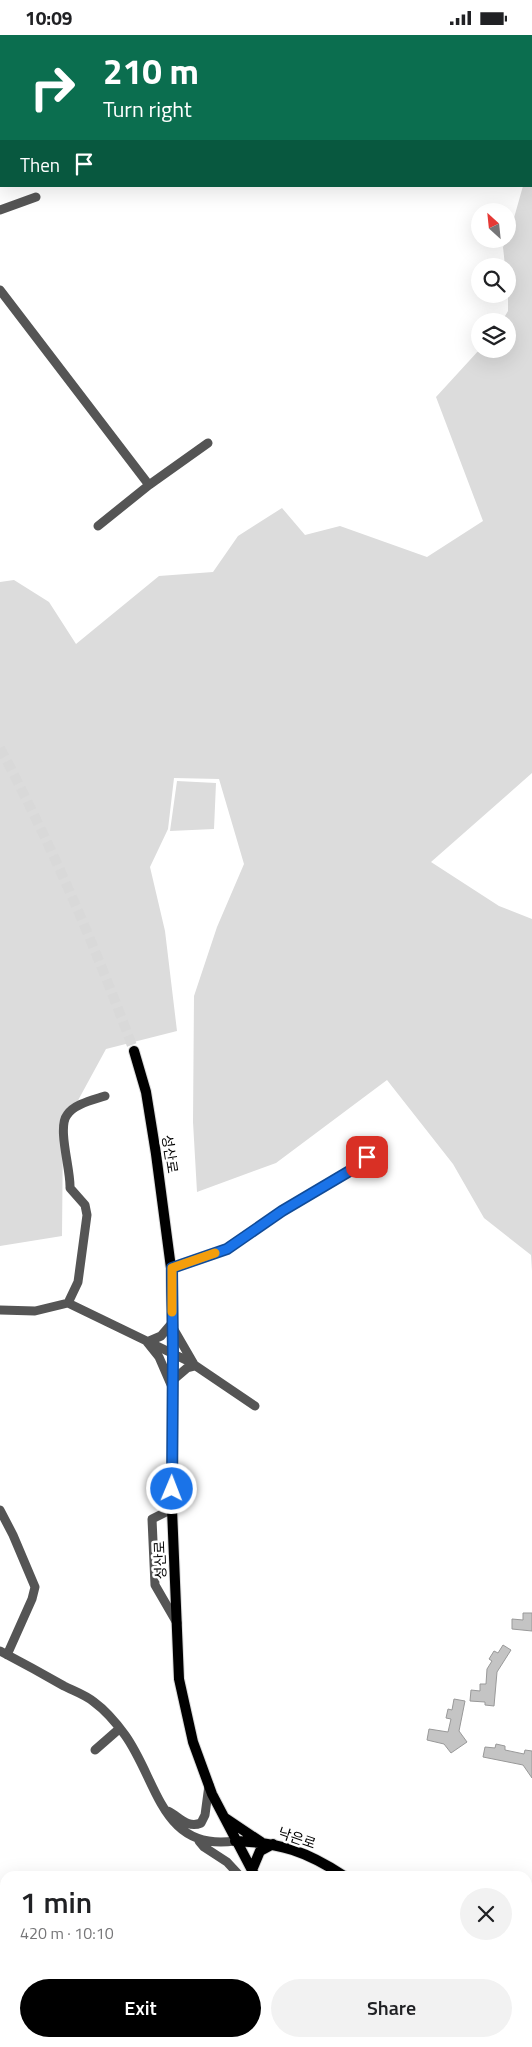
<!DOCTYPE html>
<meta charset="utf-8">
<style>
body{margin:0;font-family:"Titillium Web","Noto Sans KR",sans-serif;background:#f2f2f2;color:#202124;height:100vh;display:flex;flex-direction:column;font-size:19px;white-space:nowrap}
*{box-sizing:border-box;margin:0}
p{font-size:16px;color:#757577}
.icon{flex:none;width:28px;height:28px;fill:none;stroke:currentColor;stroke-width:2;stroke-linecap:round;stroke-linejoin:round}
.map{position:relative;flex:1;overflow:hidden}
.drawer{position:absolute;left:0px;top:1836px;width:532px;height:176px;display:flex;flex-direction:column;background:#fff;border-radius:15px 15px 0 0;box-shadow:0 5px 20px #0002}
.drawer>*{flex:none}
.guide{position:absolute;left:0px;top:0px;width:532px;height:152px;box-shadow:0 5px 20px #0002;background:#0b6e4f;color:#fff;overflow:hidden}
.needle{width:32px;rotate:333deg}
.buttons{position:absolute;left:471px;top:168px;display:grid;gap:10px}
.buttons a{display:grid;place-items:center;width:45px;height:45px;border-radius:50%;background:#fff;box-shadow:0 5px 20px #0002;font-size:25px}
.pin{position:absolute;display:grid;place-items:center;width:42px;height:42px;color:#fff;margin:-21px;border-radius:10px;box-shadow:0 2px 8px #0006}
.me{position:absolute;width:55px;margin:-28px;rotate:1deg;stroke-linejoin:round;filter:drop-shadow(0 0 4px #0008)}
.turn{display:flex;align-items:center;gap:18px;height:105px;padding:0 20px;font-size:22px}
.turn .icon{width:65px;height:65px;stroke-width:2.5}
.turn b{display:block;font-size:35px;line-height:42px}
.then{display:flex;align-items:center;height:48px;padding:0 20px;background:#0003;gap:10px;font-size:19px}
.round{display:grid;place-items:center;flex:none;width:52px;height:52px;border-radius:26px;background:#f2f2f2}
.headline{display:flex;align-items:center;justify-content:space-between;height:85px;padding:0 20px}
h1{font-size:30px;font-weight:600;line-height:38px}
.primary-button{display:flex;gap:10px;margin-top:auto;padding:10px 20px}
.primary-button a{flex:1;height:58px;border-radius:30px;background:#000;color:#fff;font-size:20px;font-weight:600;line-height:58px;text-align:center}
.primary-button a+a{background:#f2f2f2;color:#202124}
.status{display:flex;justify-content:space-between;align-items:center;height:35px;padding:0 25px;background:#fff;direction:ltr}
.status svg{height:14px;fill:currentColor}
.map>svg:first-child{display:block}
</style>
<div class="status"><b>10:09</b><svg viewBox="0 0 49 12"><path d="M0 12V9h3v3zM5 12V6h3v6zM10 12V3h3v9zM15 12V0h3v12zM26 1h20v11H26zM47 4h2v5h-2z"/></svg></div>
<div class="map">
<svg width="532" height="2012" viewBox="0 0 532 2012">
<rect width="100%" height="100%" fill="#fff"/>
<path fill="#dcdcdc" d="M 532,127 L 532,738 L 431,827 L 499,871 L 532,884 L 532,1236 L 531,1220 L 484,1183 L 453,1129 L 387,1045 L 276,1128 L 197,1157 L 193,1087 L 194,961 L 217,892 L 244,829 L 219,744 L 174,743 L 168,794 L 150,832 L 165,896 L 177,996 L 106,1014 L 63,1093 L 62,1201 L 0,1211 L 0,547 L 14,545 L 49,567 L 76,609 L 159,541 L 213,537 L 238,501 L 282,473 L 305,500 L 340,491 L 427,522 L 483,486 L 436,362 L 480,314 L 508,314 L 508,286 L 502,286 L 508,276 L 508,231 L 505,231 L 503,212 L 508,204 L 523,151 L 531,151 Z
M 177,746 L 216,748 L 214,794 L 170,796 Z
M 0,1924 L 5,1930 L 5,2008 L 46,2008 L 46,2012 L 0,2012 Z"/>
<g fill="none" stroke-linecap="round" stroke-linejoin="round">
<path stroke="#a3a3a3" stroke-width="2" d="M 101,1 L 102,0
M 0,40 L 1,40"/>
</g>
<path fill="#c4c4c4" stroke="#999" d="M 523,1578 L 532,1578 L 532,1596 L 512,1594 L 512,1584 L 523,1585 Z
M 503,1610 L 511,1615 L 497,1637 L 494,1671 L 485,1670 L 485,1667 L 470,1666 L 471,1655 L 480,1656 L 480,1649 L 486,1649 L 487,1634 L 492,1626 L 489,1624 L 494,1616 L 498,1618 Z
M 454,1664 L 465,1666 L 459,1696 L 467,1707 L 451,1718 L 444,1709 L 427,1705 L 429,1694 L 448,1697 L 451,1684 L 446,1683 L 448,1674 L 452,1675 Z
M 496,1709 L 505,1711 L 505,1715 L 524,1719 L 525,1715 L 532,1716 L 532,1743 L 523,1730 L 483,1722 L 485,1712 L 495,1713 Z"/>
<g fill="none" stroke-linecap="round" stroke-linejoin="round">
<path stroke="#d9d9d9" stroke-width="10" stroke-dasharray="10 5" stroke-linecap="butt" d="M 0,713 C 52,811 96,913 134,1016"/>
<g stroke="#dbdbdb" stroke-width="12">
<path id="major" d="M 134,1016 L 146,1057 L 156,1119 L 171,1233 L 173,1319 L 172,1474 L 179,1644 L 193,1707 L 212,1759 L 255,1841
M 225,1783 L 261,1807
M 235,1806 C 281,1808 306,1816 344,1841
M 252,1835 L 260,1816 L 273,1809
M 528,1948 L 532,1950
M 348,2008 L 350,2012"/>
</g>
<path stroke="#555" stroke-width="9" d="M 518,0 L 532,1
M 152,1 L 154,0
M 0,54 L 1,55
M 0,72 L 1,67
M 0,98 L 1,98
M 0,136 L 1,136
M 0,175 L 36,162
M 0,255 L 149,450
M 98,491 L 149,450 L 208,408
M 171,1233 L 227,1214 L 282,1176 L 353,1133 L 367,1122
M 68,1268 L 78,1247 L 87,1180 L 85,1170 L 70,1153 C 71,1135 57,1093 67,1080 C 74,1069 93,1065 105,1061
M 0,1275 L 35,1276 L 68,1268 L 190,1327 L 255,1371
M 173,1293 L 195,1331 L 187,1333 L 173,1345
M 172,1352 L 159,1322 L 147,1307 L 161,1301 L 173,1287
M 172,1474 L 152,1484 L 155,1550 L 177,1588
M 0,1475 L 13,1500 L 35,1552 L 32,1564 L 7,1620
M 0,1616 C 21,1627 43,1639 64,1651 C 74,1656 86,1660 94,1667 C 105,1675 117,1689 125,1700 C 158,1746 161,1817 235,1806
M 95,1715 L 119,1694
M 168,1776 C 179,1781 187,1794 201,1788 L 205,1780 L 209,1750
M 199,1806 L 204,1812 L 227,1827 L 240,1841
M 528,1928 L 532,1917"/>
<use href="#major" stroke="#000" stroke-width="10"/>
</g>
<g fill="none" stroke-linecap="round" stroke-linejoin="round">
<g stroke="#114b97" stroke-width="12">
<path id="route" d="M 172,1454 L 173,1319 L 172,1233 L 227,1214 L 282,1176 L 353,1134 L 367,1122"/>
</g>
<use href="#route" stroke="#1a73e8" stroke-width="9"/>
<path stroke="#f59e0b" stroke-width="9" d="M 172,1277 L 172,1233 L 215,1218"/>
</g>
<g text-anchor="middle" stroke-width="5" stroke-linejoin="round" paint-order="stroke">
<g font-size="14" fill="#000" stroke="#fff">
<text transform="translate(170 1119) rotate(81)" y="5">성산로</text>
<text transform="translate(160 1525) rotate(-92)" y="5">성산로</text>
<text transform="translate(297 1803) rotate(19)" y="5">낙은로</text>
</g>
</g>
</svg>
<div class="buttons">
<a><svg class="needle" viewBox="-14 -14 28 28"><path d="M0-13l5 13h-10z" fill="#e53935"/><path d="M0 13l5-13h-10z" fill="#757577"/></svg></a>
<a><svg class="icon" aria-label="search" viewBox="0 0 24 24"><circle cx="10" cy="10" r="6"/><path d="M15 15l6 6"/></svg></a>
<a><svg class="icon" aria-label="layers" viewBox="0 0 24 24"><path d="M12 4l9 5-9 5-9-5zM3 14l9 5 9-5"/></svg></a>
</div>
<div class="pin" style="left:367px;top:1122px;background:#d93025"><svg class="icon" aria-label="arrive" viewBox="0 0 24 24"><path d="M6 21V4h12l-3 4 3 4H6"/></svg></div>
<svg class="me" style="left:172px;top:1454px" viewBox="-20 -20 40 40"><circle r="17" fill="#1a73e8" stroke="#fff" stroke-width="3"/><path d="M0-11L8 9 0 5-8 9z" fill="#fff"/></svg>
<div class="guide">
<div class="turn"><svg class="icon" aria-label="right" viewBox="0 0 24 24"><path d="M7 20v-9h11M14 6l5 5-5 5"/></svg><div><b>210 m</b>Turn right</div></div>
<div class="then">Then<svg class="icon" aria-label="arrive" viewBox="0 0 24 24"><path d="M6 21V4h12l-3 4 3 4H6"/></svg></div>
</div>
<section class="drawer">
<div class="headline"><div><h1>1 min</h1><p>420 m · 10:10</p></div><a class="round"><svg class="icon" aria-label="close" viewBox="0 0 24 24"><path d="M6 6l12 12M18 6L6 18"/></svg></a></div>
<div class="primary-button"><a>Exit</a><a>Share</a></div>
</section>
</div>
